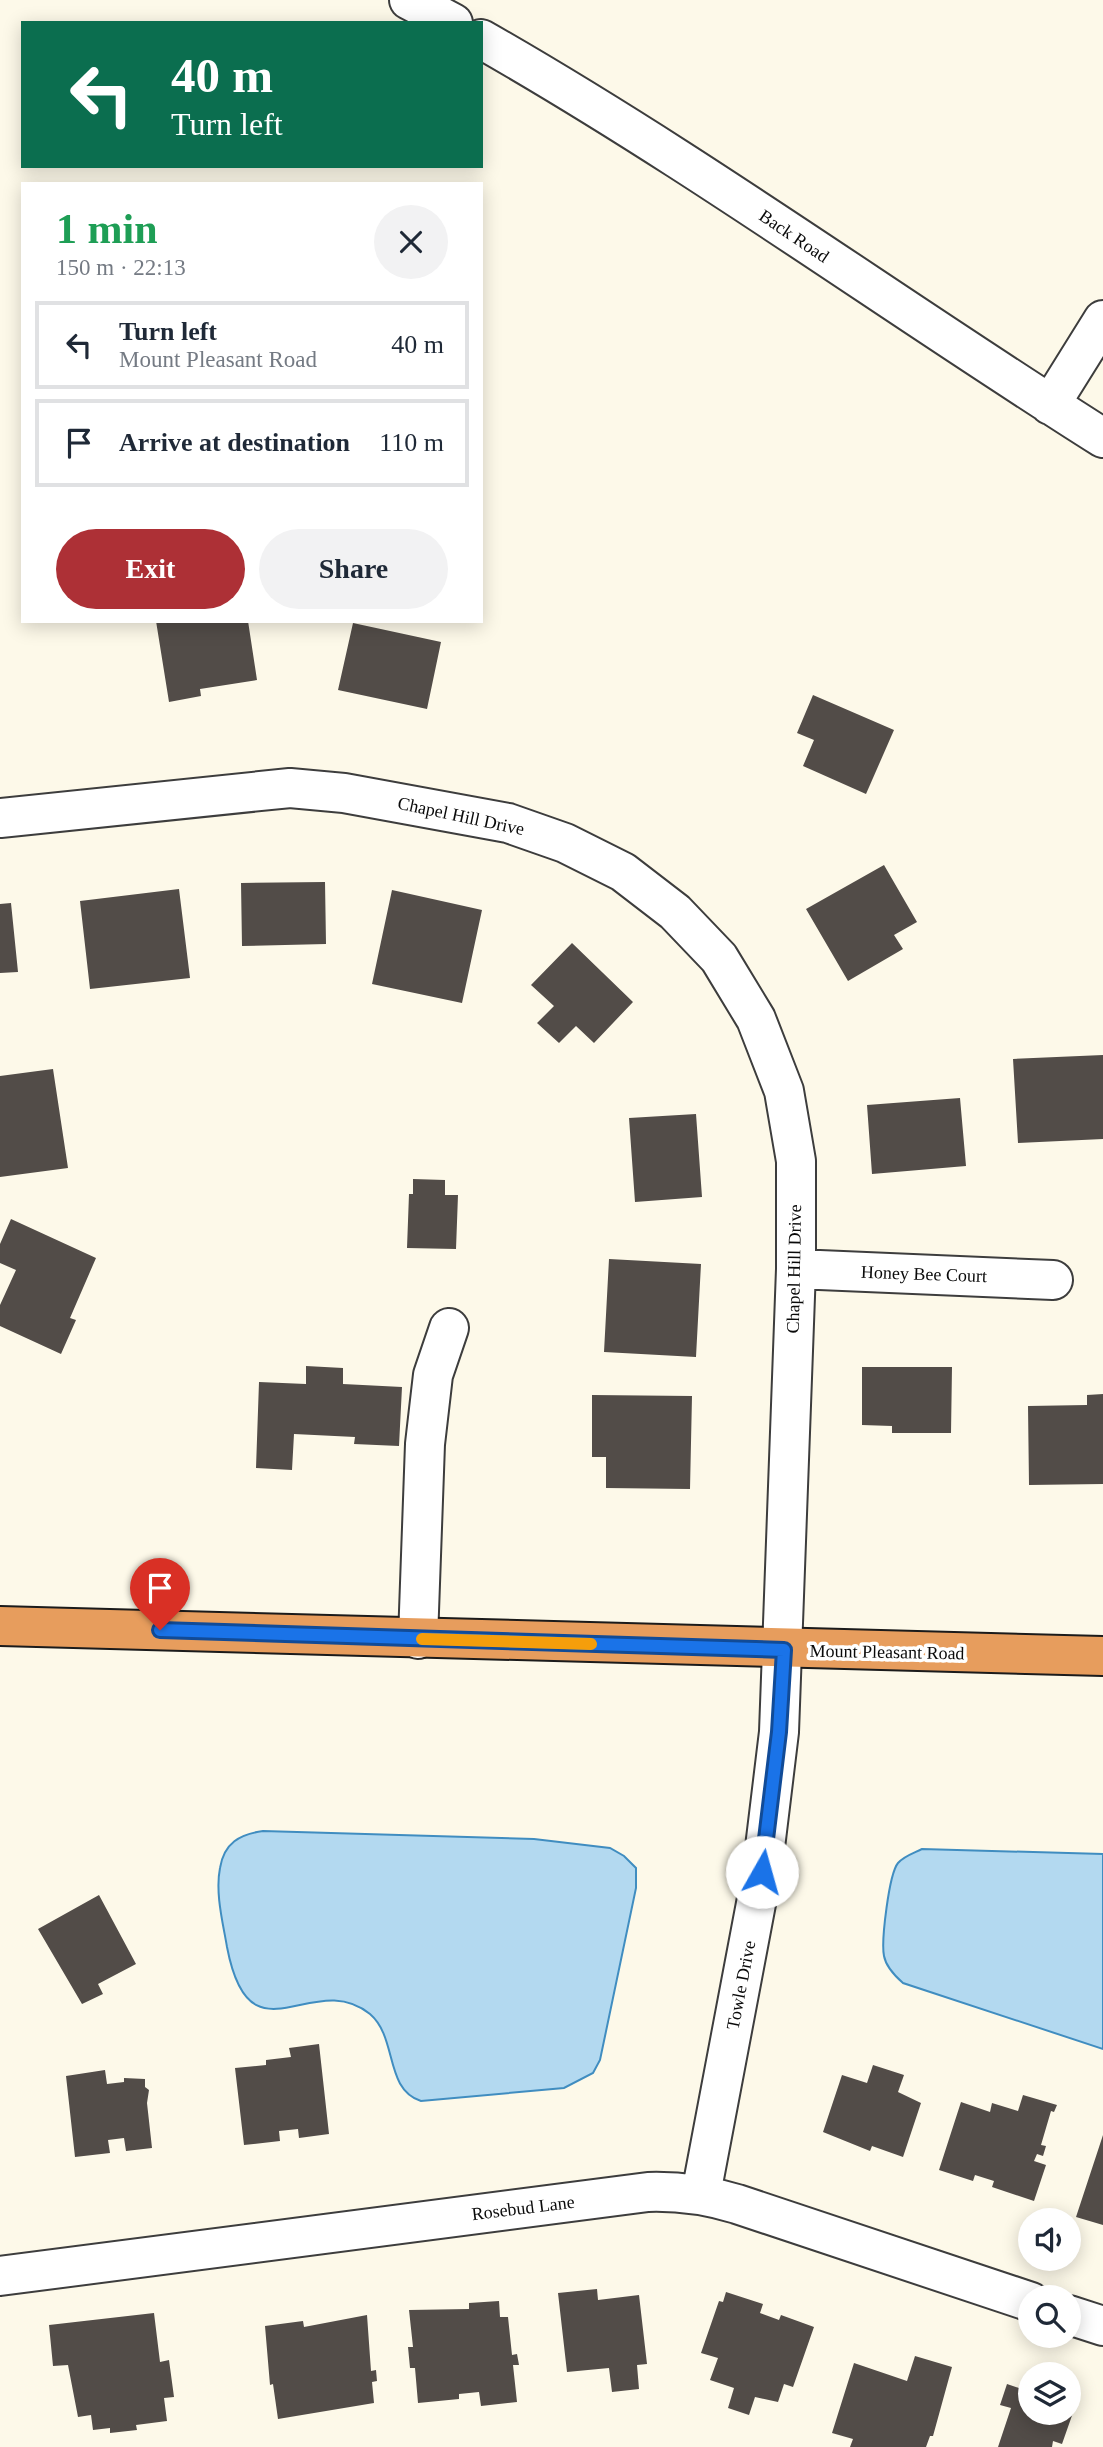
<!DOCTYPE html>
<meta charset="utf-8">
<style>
body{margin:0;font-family:Georgia,serif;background:#f2f2f3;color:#1f2937;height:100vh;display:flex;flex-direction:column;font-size:26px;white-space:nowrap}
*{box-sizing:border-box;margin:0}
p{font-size:23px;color:#747a83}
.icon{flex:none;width:38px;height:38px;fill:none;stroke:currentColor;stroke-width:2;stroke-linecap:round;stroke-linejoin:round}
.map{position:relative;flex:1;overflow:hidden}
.side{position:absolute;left:21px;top:182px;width:462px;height:441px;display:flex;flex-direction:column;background:#fff;border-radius:0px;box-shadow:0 4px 18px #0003}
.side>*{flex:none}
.banner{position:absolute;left:21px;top:21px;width:462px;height:147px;border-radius:0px;box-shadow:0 4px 18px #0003;background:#0b6e4f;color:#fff;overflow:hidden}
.fabs{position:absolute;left:1018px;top:2208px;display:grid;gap:14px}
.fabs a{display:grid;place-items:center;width:63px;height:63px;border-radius:50%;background:#fff;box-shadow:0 4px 18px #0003;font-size:35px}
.pin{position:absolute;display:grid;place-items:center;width:60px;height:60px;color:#fff;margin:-72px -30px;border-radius:50% 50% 50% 0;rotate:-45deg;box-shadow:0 0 7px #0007}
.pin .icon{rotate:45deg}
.me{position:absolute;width:77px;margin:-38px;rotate:7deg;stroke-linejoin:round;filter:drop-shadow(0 0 5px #0008)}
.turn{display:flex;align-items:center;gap:24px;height:147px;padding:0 35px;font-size:32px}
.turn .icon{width:91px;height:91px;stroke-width:2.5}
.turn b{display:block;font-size:49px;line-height:60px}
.round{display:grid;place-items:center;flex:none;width:74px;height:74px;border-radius:37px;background:#f2f2f3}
.head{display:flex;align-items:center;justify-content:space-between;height:119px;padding:0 35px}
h1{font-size:42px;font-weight:700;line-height:52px;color:#1e9e55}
.cta{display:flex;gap:14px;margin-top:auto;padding:14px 35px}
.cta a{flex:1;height:80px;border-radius:42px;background:#ad3036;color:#fff;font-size:28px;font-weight:700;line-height:80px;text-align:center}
.cta a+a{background:#f2f2f3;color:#1f2937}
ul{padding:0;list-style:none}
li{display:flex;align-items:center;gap:21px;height:88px;margin:0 14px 10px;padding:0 21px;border:4px solid #e0e1e3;border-radius:0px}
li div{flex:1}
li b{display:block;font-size:26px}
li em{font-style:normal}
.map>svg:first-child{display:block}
</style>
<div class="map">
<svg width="1103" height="2447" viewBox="0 0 1103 2447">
<rect width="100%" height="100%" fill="#fdf9e9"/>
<path fill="#b3d9f0" stroke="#408dc0" stroke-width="2" d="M 263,1831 L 534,1839 L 610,1848 L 624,1856 L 636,1868 L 636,1888 L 600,2060 L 593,2073 L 564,2088 L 421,2101 C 384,2089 398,2038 370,2014 C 312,1967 250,2067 227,1947 C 223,1923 215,1893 220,1868 C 224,1843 240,1834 263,1831 Z
M 922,1849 L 1103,1854 L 1103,2049 L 903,1983 C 895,1976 886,1967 884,1956 C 881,1941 889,1874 898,1863 C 904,1856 914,1853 922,1849 Z"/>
<path fill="#524c48" d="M 156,621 L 248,621 L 257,680 L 200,689 L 201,696 L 169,702 Z
M 353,623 L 441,642 L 427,709 L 338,690 Z
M 813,695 L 894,730 L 866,794 L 803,766 L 814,740 L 797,733 Z
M 884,865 L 917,922 L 894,935 L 903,949 L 848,981 L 806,909 Z
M 325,882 L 326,944 L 242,946 L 241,883 Z
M 179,889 L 190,978 L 90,989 L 80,901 Z
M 392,890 L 482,910 L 462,1003 L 372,984 Z
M 11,903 L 18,972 L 0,973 L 0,904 Z
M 572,943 L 633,1002 L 594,1043 L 576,1026 L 559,1043 L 537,1023 L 554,1006 L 531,985 Z
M 1103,1055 L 1103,1139 L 1018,1143 L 1013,1059 Z
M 53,1069 L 68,1168 L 0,1177 L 0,1076 Z
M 960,1098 L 966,1166 L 872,1174 L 867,1105 Z
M 696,1114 L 702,1197 L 635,1202 L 629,1118 Z
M 413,1179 L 445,1180 L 445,1195 L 458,1195 L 456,1249 L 407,1248 L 409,1194 L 413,1194 Z
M 11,1219 L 96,1258 L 70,1318 L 76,1320 L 61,1354 L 0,1326 L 0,1305 L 16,1270 L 0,1263 L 0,1244 Z
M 609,1259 L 701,1264 L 696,1357 L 604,1352 Z
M 306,1366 L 343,1368 L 343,1384 L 402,1387 L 399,1446 L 354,1444 L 355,1437 L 294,1434 L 292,1470 L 256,1468 L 259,1382 L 306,1384 Z
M 862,1367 L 952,1367 L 951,1433 L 892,1433 L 892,1426 L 862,1425 Z
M 1103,1394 L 1103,1484 L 1029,1485 L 1028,1406 L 1087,1405 L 1087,1395 Z
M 592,1395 L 692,1396 L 690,1489 L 606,1488 L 606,1457 L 592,1457 Z
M 99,1895 L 136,1964 L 98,1984 L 103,1994 L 82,2004 L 38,1929 Z
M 319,2044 L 329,2134 L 299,2138 L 298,2129 L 279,2131 L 280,2141 L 244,2145 L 235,2068 L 266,2065 L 266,2060 L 291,2057 L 289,2048 Z
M 873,2065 L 904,2075 L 898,2092 L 921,2103 L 903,2157 L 872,2146 L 870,2151 L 823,2132 L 842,2075 L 867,2083 Z
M 105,2070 L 107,2084 L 124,2082 L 124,2078 L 145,2079 L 145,2087 L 149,2090 L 147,2103 L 152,2148 L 126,2151 L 124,2138 L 108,2140 L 110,2153 L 75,2157 L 66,2076 Z
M 1023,2095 L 1057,2105 L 1054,2112 L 1051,2111 L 1041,2145 L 1046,2146 L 1043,2156 L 1037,2154 L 1034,2161 L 1046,2165 L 1034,2201 L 992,2187 L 994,2181 L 975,2175 L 973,2181 L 939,2170 L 961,2102 L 990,2112 L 992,2103 L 1018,2111 Z
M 1103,2135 L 1103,2225 L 1076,2217 Z
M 597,2289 L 598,2300 L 639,2295 L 647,2364 L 637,2365 L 639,2389 L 612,2392 L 609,2368 L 567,2372 L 558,2293 Z
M 726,2292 L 763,2304 L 760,2313 L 779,2320 L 781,2315 L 814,2327 L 793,2387 L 784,2384 L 778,2402 L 755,2397 L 749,2415 L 728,2408 L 734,2388 L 710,2380 L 718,2358 L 701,2353 L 719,2301 L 723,2302 Z
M 499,2301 L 500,2317 L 508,2317 L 512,2355 L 517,2354 L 519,2365 L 513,2365 L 517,2402 L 481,2406 L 479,2392 L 459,2394 L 459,2399 L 418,2403 L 415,2368 L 410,2368 L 408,2347 L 413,2347 L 409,2310 L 469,2309 L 469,2303 Z
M 154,2313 L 160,2362 L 169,2360 L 174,2397 L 164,2398 L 167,2421 L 136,2425 L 137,2430 L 110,2433 L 110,2428 L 93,2430 L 91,2415 L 78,2417 L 68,2365 L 53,2366 L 49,2325 Z
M 367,2315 L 371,2371 L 376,2370 L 377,2381 L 372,2382 L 374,2403 L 278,2419 L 273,2384 L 270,2385 L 265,2326 L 303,2321 L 304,2327 Z
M 915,2356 L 952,2367 L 933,2436 L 930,2436 L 926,2447 L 850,2447 L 853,2439 L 832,2433 L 854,2363 L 907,2381 Z
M 1007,2384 L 1031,2392 L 1031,2413 L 1069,2413 L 1069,2405 L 1075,2407 L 1062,2444 L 1053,2441 L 1052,2447 L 998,2447 L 1011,2408 L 1000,2405 Z"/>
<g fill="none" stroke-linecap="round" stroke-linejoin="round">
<g stroke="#3d3d3d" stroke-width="42">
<path id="minor" d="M 409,0 L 453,23
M 481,39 C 695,161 895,307 1103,438
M 1050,405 L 1103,320
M 0,818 L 290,788 L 344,793 L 508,823 L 565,843 L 623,872 L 675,912 L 719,958 L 756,1019 L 784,1091 L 796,1161 L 796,1269 L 779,1732 L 762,1872 L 701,2194
M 796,1269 L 1053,1280
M 418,1639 L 425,1444 L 433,1375 L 449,1328
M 0,2276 L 648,2192 C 680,2191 707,2195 737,2204 L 1031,2302
M 1069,2315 L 1103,2326"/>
</g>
<g stroke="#1b1b1b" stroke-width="42">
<path id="highway" d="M 0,1626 L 1103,1656"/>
</g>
<use href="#minor" stroke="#fff" stroke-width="38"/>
<use href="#highway" stroke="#e79d5d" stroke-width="38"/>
</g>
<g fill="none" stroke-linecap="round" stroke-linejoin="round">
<g stroke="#114b97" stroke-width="18">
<path id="route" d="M 160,1630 L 784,1650 L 779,1732 L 762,1872"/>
</g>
<use href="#route" stroke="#1a73e8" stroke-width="12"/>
<path stroke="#f59e0b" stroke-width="12" d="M 422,1639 L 591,1644"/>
</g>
<g text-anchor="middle" stroke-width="7" stroke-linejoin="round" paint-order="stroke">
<g font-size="18" fill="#0a0a0a" stroke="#fff">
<text transform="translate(794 236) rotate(34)" y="6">Back Road</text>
<text transform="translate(461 816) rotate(12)" y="6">Chapel Hill Drive</text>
<text transform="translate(794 1269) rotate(-89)" y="6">Chapel Hill Drive</text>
<text transform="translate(924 1274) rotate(2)" y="6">Honey Bee Court</text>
<text transform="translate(887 1652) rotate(1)" y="6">Mount Pleasant Road</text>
<text transform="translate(741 1985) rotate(-79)" y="6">Towle Drive</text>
<text transform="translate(523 2208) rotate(-7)" y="6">Rosebud Lane</text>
</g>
</g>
</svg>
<div class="fabs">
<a><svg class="icon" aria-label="sound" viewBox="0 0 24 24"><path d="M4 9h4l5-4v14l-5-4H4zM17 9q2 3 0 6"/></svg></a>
<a><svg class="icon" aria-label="search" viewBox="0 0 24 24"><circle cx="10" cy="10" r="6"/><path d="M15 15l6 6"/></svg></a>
<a><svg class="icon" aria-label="layers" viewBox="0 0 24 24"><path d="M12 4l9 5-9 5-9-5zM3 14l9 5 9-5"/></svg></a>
</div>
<div class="pin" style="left:160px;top:1630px;background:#d93025"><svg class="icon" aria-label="arrive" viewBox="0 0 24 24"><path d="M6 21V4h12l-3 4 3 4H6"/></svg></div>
<svg class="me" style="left:762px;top:1872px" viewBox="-20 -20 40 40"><circle r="19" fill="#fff"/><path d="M0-13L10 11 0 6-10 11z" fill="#1a73e8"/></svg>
<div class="banner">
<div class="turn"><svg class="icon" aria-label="left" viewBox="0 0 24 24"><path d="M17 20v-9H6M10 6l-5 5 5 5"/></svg><div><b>40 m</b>Turn left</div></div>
</div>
<section class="side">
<div class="head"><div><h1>1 min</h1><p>150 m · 22:13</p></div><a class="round"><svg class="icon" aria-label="close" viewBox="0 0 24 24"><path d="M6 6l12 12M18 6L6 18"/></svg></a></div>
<ul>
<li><svg class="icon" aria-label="left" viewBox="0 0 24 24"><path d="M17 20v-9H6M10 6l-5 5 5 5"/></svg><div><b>Turn left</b><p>Mount Pleasant Road</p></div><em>40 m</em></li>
<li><svg class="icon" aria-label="arrive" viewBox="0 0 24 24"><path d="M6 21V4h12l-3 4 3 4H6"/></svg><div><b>Arrive at destination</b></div><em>110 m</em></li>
</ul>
<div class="cta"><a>Exit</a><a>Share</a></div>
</section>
</div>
